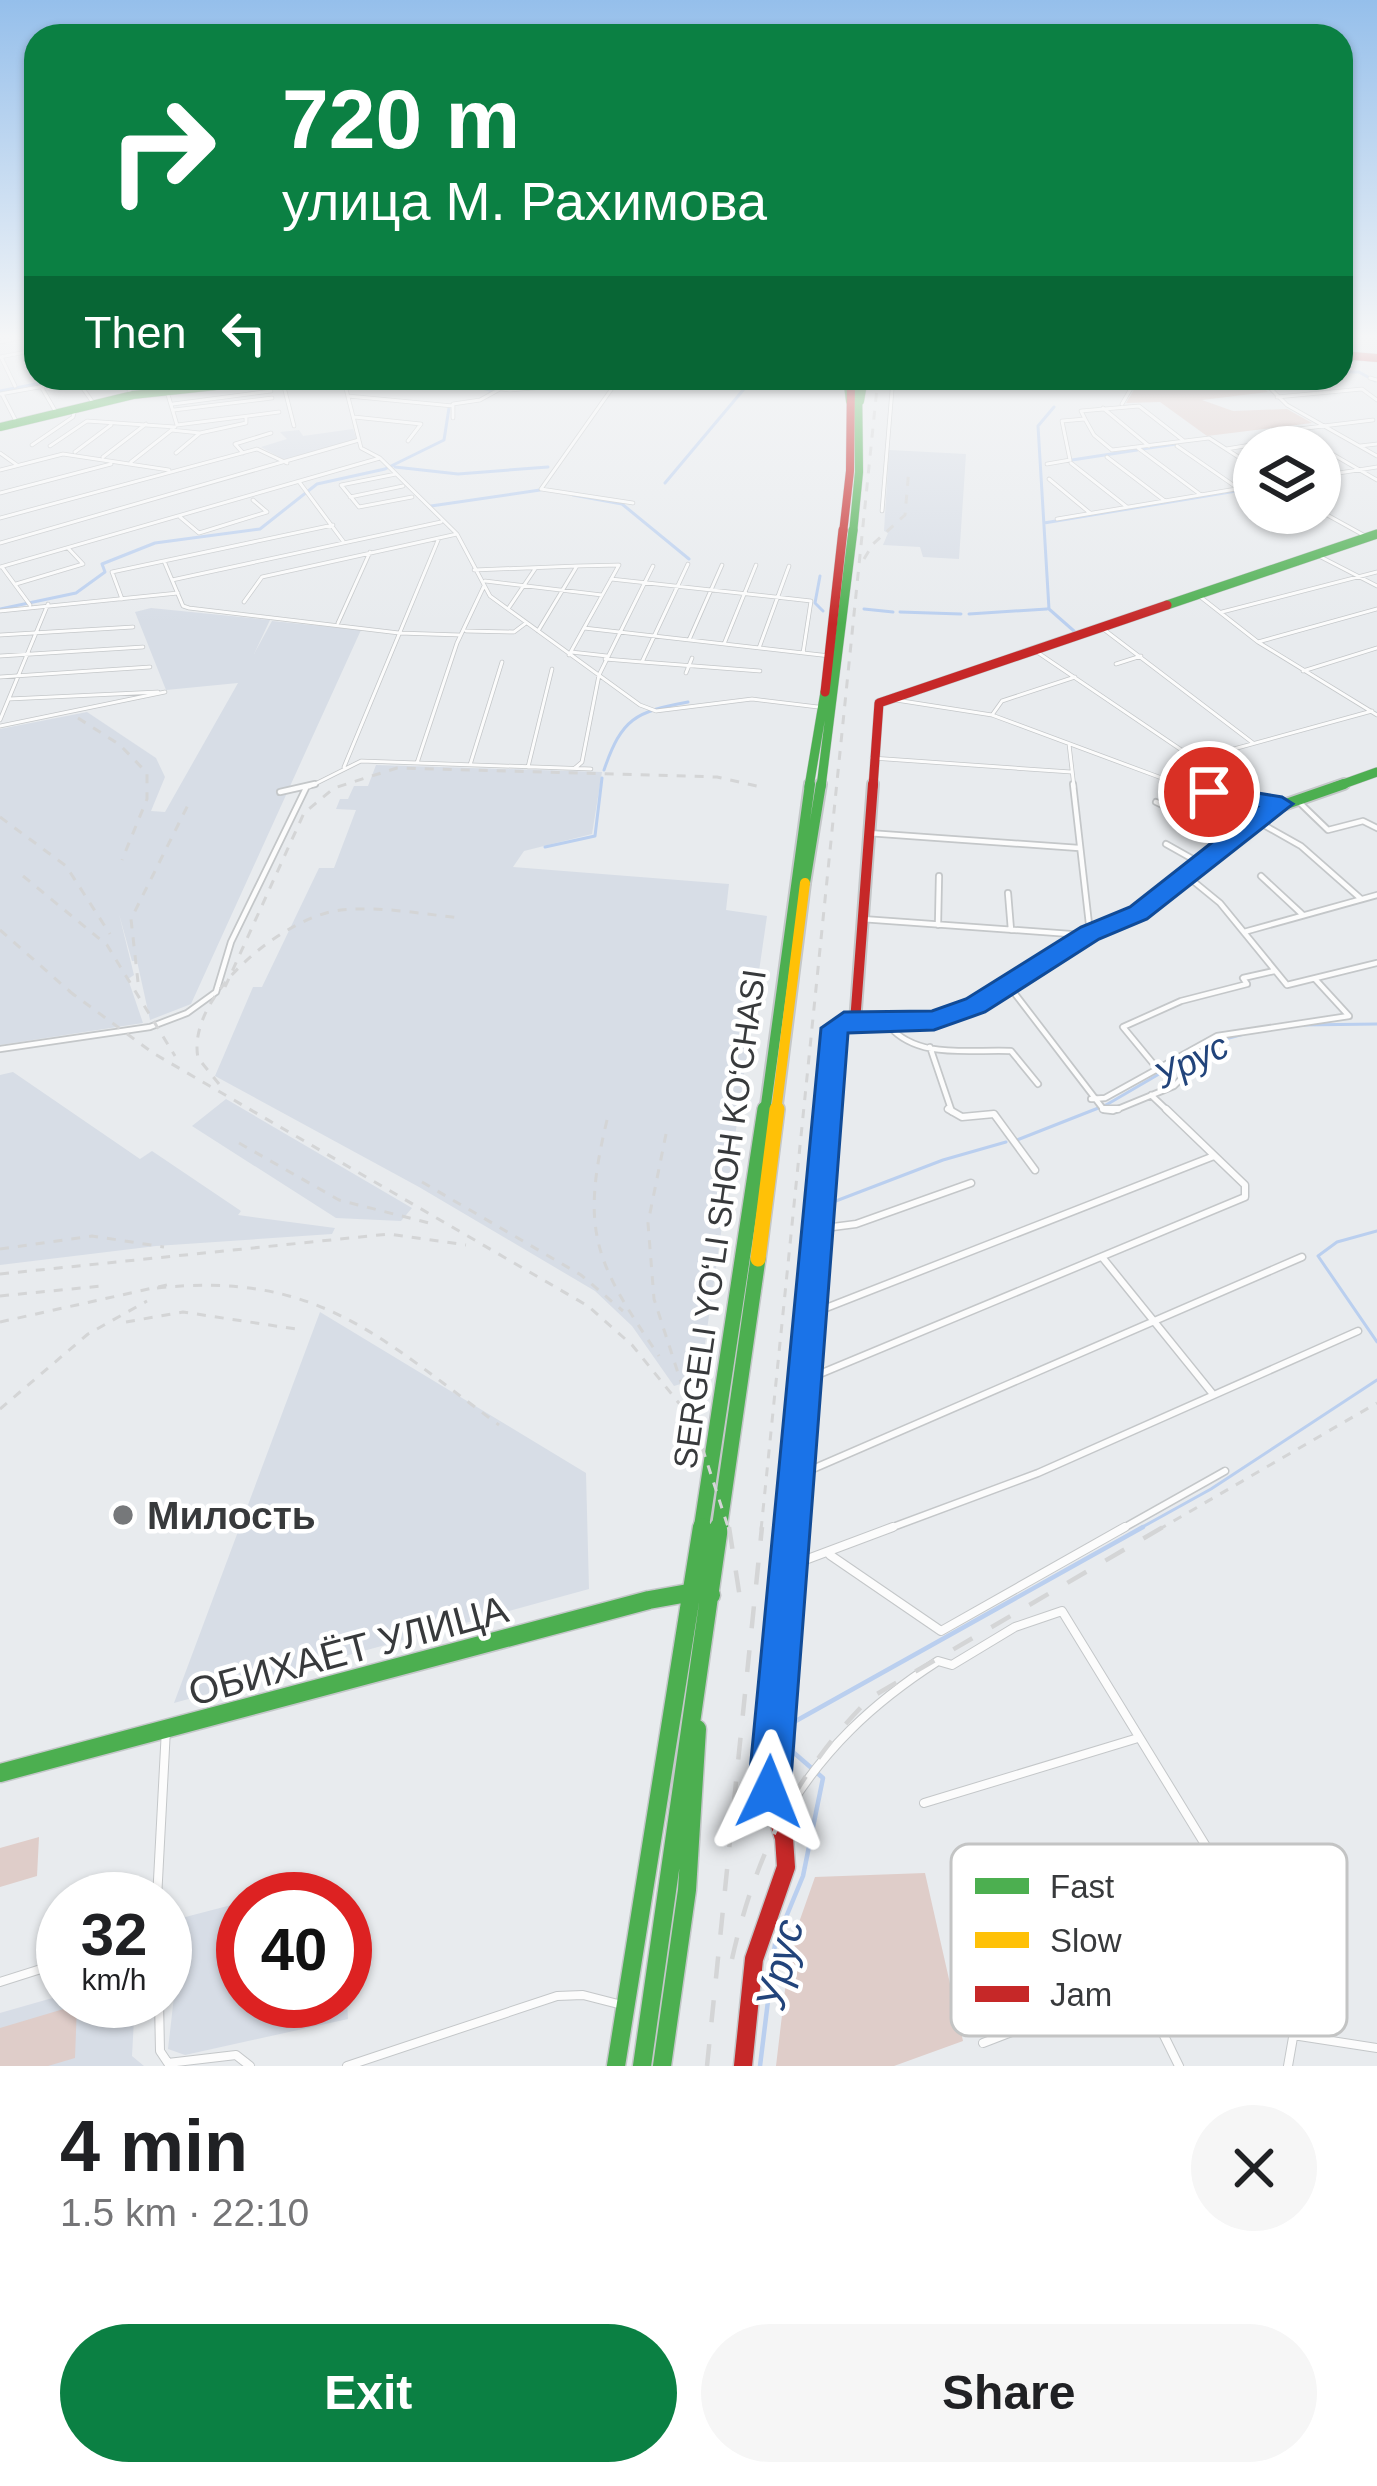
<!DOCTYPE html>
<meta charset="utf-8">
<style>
body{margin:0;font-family:Helvetica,sans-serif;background:#f6f6f6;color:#202124;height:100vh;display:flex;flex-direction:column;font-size:45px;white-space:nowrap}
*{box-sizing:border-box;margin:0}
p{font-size:39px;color:#757577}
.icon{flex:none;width:66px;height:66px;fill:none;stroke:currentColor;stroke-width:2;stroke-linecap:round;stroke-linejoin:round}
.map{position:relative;height:2066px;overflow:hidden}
.details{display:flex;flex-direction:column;background:#fff;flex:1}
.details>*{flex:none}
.guide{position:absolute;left:24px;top:24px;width:1329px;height:366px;border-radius:36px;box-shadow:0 3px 9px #0004;background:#0b8043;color:#fff;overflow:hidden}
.buttons{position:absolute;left:1233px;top:426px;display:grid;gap:24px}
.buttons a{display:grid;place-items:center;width:108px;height:108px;border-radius:50%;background:#fff;box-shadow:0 3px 9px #0004;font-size:60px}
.speed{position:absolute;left:36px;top:1872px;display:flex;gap:24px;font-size:60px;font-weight:700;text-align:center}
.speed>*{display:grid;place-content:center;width:156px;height:156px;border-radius:50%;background:#fff;box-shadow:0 3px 9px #0004;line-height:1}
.speed small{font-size:30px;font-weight:400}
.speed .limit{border:18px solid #d22;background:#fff;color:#111}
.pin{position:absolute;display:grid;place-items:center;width:102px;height:102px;color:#fff;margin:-51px;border:6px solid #fff;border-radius:50%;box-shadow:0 3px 12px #0007}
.me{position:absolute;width:132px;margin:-66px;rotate:2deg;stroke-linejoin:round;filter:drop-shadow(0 0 9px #0008)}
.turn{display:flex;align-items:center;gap:42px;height:252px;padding:0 60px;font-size:54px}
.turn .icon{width:156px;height:156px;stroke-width:2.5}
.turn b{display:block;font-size:84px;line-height:102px}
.then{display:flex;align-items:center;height:114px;padding:0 60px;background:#0003;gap:24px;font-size:45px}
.round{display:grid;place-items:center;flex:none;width:126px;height:126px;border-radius:63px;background:#f6f6f6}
.headline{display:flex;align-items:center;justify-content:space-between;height:204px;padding:0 60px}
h1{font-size:72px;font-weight:700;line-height:90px}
.primary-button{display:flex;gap:24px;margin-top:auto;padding:24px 60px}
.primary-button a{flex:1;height:138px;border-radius:72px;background:#0b8043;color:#fff;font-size:48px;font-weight:700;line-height:138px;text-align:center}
.primary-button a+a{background:#f6f6f6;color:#202124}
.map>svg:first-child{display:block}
</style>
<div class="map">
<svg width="1377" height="2066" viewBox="0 0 1377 2066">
<rect width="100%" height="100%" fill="#e8ebee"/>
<path fill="#d7dde6" d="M 353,429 L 357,440 L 286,461 L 261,447 L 287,439 L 280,432 L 299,430 L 303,436 Z
M 889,450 L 966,454 L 959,559 L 923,557 L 920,547 L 883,545 L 888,533 L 884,531 Z
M 151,608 L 270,620 L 254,654 L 272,621 L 361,630 L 191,1004 L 150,1020 L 137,961 L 132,961 L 119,914 L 134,975 L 128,979 L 143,1023 L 0,1045 L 0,729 L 87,712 L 156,758 L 165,777 L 151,811 L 165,812 L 238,683 L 166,690 L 135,612 Z
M 376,765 L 602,772 L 592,834 L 524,851 L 513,867 L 729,884 L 726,910 L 767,916 L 700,1378 L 674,1386 L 632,1326 L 595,1291 L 419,1187 L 215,1076 L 253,987 L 262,987 L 319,868 L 334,868 L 356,810 L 336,809 L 340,799 L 348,799 L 354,786 L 368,786 Z
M 13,1072 L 140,1159 L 152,1151 L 241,1211 L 238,1215 L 335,1228 L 332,1234 L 156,1246 L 0,1265 L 0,1075 Z
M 226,1099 L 412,1208 L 401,1221 L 336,1218 L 192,1126 Z
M 320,1312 L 586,1473 L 589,1589 L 174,1703 Z
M 243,1902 L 243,2001 L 345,2001 L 345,1958 L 348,2019 L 185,2055 L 168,2049 L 175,1988 L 170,1921 Z
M 63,1995 L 63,2001 L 135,2001 L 132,2056 L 144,2066 L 0,2066 L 0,2013 Z"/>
<path fill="#dfcdc9" d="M 1141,378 L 1254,380 L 1268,392 L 1202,400 L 1233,411 L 1287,409 L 1312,423 L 1207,436 L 1160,402 L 1126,403 Z
M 39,1837 L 37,1876 L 0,1887 L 0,1848 Z
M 925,1873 L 963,2041 L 894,2066 L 776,2066 L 790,1948 L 815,1877 Z
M 77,2005 L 75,2058 L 48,2066 L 0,2066 L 0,2028 Z"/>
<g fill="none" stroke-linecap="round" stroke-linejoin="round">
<path stroke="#bacfef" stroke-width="3" d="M 1341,372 L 1359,372 L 1375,381
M 487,378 L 482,388 L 494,391 L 490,393
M 677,382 L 750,379 L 834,385
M 0,391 L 66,378
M 1054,407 L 1038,426 L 1049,609 L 1074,631
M 1142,449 L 1176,444
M 1072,460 L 1137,450
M 395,467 L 458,474 L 548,467
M 665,483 L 744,389
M 573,495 L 622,504 L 689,559
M 431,506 L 540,490
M 1044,523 L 1254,488
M 820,576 L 815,603 L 823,611
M 0,609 L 76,593 L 105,572 L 102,564 L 155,543 L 260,529 L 317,484 L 385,469 L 444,440 L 449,408
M 864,609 L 893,612
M 900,612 L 961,614
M 969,614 L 1047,609
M 604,770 C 622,718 635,712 688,702
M 545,847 L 595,836 L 602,778
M 1301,1025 L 1377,1024
M 1017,1140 L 1106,1105 L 1214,1042 L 1244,1034
M 1377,1231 L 1337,1242 L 1318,1256 L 1377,1342
M 803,1530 L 830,1236 L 828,1204 L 943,1160 L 1006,1142
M 1137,1530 L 1211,1489 L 1377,1380"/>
<path stroke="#bacfef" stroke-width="4.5" d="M 794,1722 L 1143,1527
M 760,2066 L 775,1944 L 803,1876 L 823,1778 L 793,1752 L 803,1527"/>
<g stroke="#c4c7c9" stroke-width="4.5">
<path id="street-far3" d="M 0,342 L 36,335
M 0,357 L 36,350
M 1,357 L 15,386
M 120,378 L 133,395
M 163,378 L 177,425 L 279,412
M 348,378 L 345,385 L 361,448 L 380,458 L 457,534 L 490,596 L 640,705 L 656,711 L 752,699 L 818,707
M 405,378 L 510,390 L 591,383 L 613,387 L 541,489 L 633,503
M 1112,378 L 1136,380
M 1260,378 L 1287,405 L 1377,456
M 1370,378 L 1377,380
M 282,379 L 294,426
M 77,380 L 94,404
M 165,382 L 185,378
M 42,388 L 57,414
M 0,394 L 89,378
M 2,394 L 17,423
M 348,396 L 453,406
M 1277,397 L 1362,389 L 1377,400
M 173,404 L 271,391
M 1122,404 L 1137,378
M 1103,408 L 1149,446
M 174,410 L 272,398
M 354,417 L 421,424 L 408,441
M 453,418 L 453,404 L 480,400 L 500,389
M 1085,419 L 1094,435 L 1112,450 L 1209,438 L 1254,467
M 1085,419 L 1081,411 L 1139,406 L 1184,441
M 171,430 L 200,433 L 176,453
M 1290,430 L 1373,420
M 1290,430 L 1320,447
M 200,433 L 246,423 L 246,418
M 32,445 L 73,417 L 75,409
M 1285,445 L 1308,441
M 50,446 L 87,421 L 175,427
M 1177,446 L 1239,489
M 1360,446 L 1377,444
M 1320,447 L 1377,480
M 1138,448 L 1201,495
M 1226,449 L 1276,441 L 1289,447
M 75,452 L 111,425
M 0,453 L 17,465
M 243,453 L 235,444 L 271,433
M 103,457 L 146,424
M 1107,457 L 1165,501
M 131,462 L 173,429
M 1071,463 L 1127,507
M 1047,464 L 1070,460 L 1062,421 L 1085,419
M 0,470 L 63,454 L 169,470
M 396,474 L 341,485 L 359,507 L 412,497
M 1320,476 L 1377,467
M 1049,479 L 1090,513
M 300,483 L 343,541
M 0,493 L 111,464
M 350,497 L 403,486
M 882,511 L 893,378
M 1320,511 L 1367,537
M 180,517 L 199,533 L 267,512 L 253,500
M 0,518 L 257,449 L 287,463
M 1057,519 L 1254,486
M 0,543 L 359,440
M 1317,555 L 1377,586
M 164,561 L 183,606 L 189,608 L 399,633 L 460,635
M 688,564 L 642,662 L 760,671
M 0,567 L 380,458
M 2,567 L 30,605
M 474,570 L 577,566 L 538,631
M 611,579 L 811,601 L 803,653
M 172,580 L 441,522
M 485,581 L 602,595
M 16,584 L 83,564 L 68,548
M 1198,595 L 1258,642 L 1377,715
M 122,599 L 112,572 L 333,525
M 244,602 L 262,577 L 457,534
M 508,609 L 535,569
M 0,611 L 178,593
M 1222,612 L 1377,572
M 338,623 L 370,552
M 584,628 L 830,656
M 1102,628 L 1253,743
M 466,631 L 514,632 L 526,623
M 0,635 L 133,627
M 689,640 L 722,565
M 1258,642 L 1377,609
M 724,644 L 756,565
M 759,648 L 789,566
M 1034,650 L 1236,787
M 571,652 L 607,656
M 569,655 L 619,565 L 577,566
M 0,656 L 143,647
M 605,659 L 642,662
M 1116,664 L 1141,656
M 1303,671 L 1377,648
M 686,673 L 692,658
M 0,677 L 150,667
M 9,699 L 158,692
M 896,700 L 992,715 L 1167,780 L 1199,787
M 992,715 L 1002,701 L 1075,677
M 0,720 L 48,604
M 0,726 L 165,692
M 1069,744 L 1074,787
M 1230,750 L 1372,711
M 872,758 L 1071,772
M 417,763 L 457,643 L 484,586
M 470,765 L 502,662
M 344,767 L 439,538
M 528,767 L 552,669
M 575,768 L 582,762 L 599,675 L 653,566
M 309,787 L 361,761 L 591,769"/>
</g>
<g stroke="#c4c7c9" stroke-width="8">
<path id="street-far2" d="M 1073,784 L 1090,933
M 1184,784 L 1282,804
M 1231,784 L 1248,795
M 280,792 L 315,784
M 1298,801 L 1328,830 L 1363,821 L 1377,828
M 1156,802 L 1232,839
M 1255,820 L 1301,846 L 1360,898
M 868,833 L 1079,848
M 1166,844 L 1198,862
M 1187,876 L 1220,903 L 1287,985 L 1377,963
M 1261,876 L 1303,915
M 1008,893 L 1011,930
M 862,919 L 1084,935
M 938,925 L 939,876
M 1244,932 L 1377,895
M 1009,986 L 1104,1110 L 1113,1111 L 1174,1086 L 1184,1076
M 889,1026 C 918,1060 971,1049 1011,1051 L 1038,1084
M 930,1047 L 952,1112
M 0,1049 L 150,1027 L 187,1013 L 216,992 L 231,942 L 306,788
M 1156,1067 L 1123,1027 L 1181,1001 L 1247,984 L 1243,978 L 1274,971
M 1151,1095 L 1169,1112
M 1091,1099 L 1105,1098 L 1217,1036 L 1349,1016 L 1316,980"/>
</g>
<g stroke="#c4c7c9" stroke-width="9">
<path id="street-far1" d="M 948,1109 L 962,1117 L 994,1114 L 1035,1170
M 1103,1109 L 1118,1109
M 817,1229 L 856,1224 L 971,1183
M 1102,1257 L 1212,1393
M 813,1309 L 826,1308 L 1214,1156
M 807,1373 L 822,1373 L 1245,1197 L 1245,1185 L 1166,1109
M 799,1466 L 815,1468 L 1302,1257
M 885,1530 L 1038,1473 L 1358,1331
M 1120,1530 L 1225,1471"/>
</g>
<g stroke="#c4c7c9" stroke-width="10">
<path id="street" d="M 830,1555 L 941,1631 L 1125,1527
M 789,1566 L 893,1527
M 924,1803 L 1138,1738
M 782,1818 C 823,1750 871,1704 938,1661 L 952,1665 L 1015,1627 L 1062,1611 L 1209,1851 L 1283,1990 L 1295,2026 L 1288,2066
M 157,1899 L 166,1729
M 967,1927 L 1209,1851
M 0,1982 L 63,1962
M 1139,1985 L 1179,2066
M 159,2001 L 160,2051 L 168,2063 L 236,2055 L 250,2066
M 1293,2035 L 1377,2048
M 983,2043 L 1257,1938
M 347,2066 L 557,1996 L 583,1995 L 622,2005"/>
</g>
<g stroke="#c4c7c9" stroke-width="9">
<path id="fast-far4" d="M 847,378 L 850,401
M 860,401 L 864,378
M 0,427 L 133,395 L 290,378
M 853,533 L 859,472 L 858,378"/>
</g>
<g stroke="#c4c7c9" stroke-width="10">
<path id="fast-far3" d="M 1167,605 L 1377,534
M 809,787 L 825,692
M 821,787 L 853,530
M 1335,787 L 1377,772"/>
</g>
<g stroke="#c4c7c9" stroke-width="14">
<path id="fast-far2" d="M 805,883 L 821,784
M 765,1112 L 810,784
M 827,1112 L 834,1028 L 844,1022 L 919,1023 L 976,1005 L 1087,935 L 1138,913 L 1266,811 L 1344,784"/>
</g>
<g stroke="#c4c7c9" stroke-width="18">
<path id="fast-far1" d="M 701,1530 L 765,1109
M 719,1530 L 758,1259
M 791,1530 L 828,1109"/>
</g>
<g stroke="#c4c7c9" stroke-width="21">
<path id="fast" d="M 771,1734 L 792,1527
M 0,1773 L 649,1600 L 688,1593 L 711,1595
M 616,2066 L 702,1527
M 642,2066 L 719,1527
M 662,2066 L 687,1890 L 697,1729"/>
</g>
<g stroke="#c4c7c9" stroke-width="14">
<path id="slow-far1" d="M 776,1112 L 805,883"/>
</g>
<g stroke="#c4c7c9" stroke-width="18">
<path id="slow" d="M 758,1259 L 777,1109"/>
</g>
<g stroke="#c4c7c9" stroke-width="9">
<path id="jam-far3" d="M 1341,355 L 1377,358
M 843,533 L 850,471 L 851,378"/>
</g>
<g stroke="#c4c7c9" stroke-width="10">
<path id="jam-far2" d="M 825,692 L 843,530
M 873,787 L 879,703 L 1167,605"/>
</g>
<g stroke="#c4c7c9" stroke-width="14">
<path id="jam-far1" d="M 855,1022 L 873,784"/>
</g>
<g stroke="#c4c7c9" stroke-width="21">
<path id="jam" d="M 743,2066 L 754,1959 L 786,1867 L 784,1838 L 769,1791 L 771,1734"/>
</g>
<use href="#street-far3" stroke="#fcfcfc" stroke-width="3"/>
<use href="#street-far2" stroke="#fcfcfc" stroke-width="4.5"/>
<use href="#street-far1" stroke="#fcfcfc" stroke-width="6"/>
<use href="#street" stroke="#fcfcfc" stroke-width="8"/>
<use href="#fast-far4" stroke="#4caf50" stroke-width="8"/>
<use href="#fast-far3" stroke="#4caf50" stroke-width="9"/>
<use href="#fast-far2" stroke="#4caf50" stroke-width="10"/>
<use href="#fast-far1" stroke="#4caf50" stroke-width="15"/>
<use href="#fast" stroke="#4caf50" stroke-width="18"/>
<use href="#slow-far1" stroke="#ffc107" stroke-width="10"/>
<use href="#slow" stroke="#ffc107" stroke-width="15"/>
<use href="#jam-far3" stroke="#c62828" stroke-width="8"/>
<use href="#jam-far2" stroke="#c62828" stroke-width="9"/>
<use href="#jam-far1" stroke="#c62828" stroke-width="10"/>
<use href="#jam" stroke="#c62828" stroke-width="18"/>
<path stroke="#d4d5d6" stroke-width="3" stroke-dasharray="9 9" stroke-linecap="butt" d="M 864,559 L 873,544 L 905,515 L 909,468
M 78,718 L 120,745 L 147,773 L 147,799 L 122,860
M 0,817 L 66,866 L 110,934
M 23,876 L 107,945 L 175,1056
M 0,930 L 75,996
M 138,982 L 131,919 L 188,805
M 225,987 L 304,813 L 334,788 L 397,768 L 717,777 L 761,787
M 69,991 L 153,1053 L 588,1306 L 632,1345 L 695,1423
M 219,1084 L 198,1058 C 186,995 285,916 341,910 C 381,906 422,914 461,918
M 607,1120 C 580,1232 595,1262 659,1356
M 666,1134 L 648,1223 L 654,1299 L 729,1530
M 239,1143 L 339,1200 L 429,1223
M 422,1182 L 581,1275 L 623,1311
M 0,1249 L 92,1236 L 164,1247
M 0,1274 L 389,1234 L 466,1245
M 157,1288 C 317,1271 378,1336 499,1425
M 0,1296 L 101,1286
M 0,1322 L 171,1284
M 126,1322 L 183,1312 L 296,1329
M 0,1409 L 88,1334 L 147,1301
M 761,1530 L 878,378
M 1158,1530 L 1377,1403"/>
<path stroke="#d4d5d6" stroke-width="4.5" stroke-dasharray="22 22" stroke-linecap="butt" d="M 729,1527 L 742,1611
M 732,1959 C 755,1856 795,1773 870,1698 L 1163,1527
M 707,2066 L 762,1527"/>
</g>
<linearGradient id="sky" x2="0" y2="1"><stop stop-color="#95bfeb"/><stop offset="0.54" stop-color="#f5f6f7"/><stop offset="1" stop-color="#f5f6f7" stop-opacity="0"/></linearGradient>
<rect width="1377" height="624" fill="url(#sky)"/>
<path fill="#1a73e8" stroke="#114b97" stroke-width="3" d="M 1209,785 L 1282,797 L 1293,804 L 1147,919 L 1099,939 L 985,1012 L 934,1030 L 848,1033 L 790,1792 L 784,1807 L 769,1813 L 754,1807 L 748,1792 L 821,1028 L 844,1012 L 932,1011 L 966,999 L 1081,927 L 1130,907 L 1257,807 L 1201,796 L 1201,787 Z"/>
<circle fill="#76787a" stroke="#fff" stroke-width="4.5" cx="123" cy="1515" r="12"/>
<g text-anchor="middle" stroke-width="9" stroke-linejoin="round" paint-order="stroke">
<g font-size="33" fill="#383a3c" stroke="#fff">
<text transform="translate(719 1219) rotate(-82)" y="12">SERGELI YO‘LI SHOH KO‘CHASI</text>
</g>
<g font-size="36" font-style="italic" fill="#22447b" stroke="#fff">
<text transform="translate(1191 1060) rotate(-27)" y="13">Урус</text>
</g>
<g font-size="39" font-weight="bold" fill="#383a3c" stroke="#fff" text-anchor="start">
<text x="147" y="1529">Милость</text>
</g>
<g font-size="39" fill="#383a3c" stroke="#fff">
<text transform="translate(348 1650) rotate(-15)" y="14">ОБИХАЁТ УЛИЦА</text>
</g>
<g font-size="42" font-style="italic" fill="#22447b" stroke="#fff">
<text transform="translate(779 1964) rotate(-77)" y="15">Урус</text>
</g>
</g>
<rect x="951" y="1844" width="396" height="192" rx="18" fill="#fff" stroke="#c3c4c4" stroke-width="3"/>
<rect x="975" y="1878" width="54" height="16" fill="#4caf50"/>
<rect x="975" y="1932" width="54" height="16" fill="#ffc107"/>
<rect x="975" y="1986" width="54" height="16" fill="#c62828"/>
<g font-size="33" fill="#383a3c">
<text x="1050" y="1898">Fast</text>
<text x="1050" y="1952">Slow</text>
<text x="1050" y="2006">Jam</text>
</g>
</svg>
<div class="buttons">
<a><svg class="icon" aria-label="layers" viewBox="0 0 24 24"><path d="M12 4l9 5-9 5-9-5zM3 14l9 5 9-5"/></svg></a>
</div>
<div class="speed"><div>32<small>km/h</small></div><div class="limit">40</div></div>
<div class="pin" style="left:1209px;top:792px;background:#d93025"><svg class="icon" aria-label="arrive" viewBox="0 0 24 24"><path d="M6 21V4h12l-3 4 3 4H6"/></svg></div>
<svg class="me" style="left:769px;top:1792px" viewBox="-20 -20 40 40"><path d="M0-17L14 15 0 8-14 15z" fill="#1a73e8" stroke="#fff" stroke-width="4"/></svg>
<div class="guide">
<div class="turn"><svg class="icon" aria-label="right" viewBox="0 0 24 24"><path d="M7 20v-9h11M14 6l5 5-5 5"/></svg><div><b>720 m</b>улица М. Рахимова</div></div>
<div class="then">Then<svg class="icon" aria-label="left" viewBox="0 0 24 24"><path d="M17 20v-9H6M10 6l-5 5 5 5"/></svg></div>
</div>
</div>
<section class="details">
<div class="headline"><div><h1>4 min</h1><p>1.5 km · 22:10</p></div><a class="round"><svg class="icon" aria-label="close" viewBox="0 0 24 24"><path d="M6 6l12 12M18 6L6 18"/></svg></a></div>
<div class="primary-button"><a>Exit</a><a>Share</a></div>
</section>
